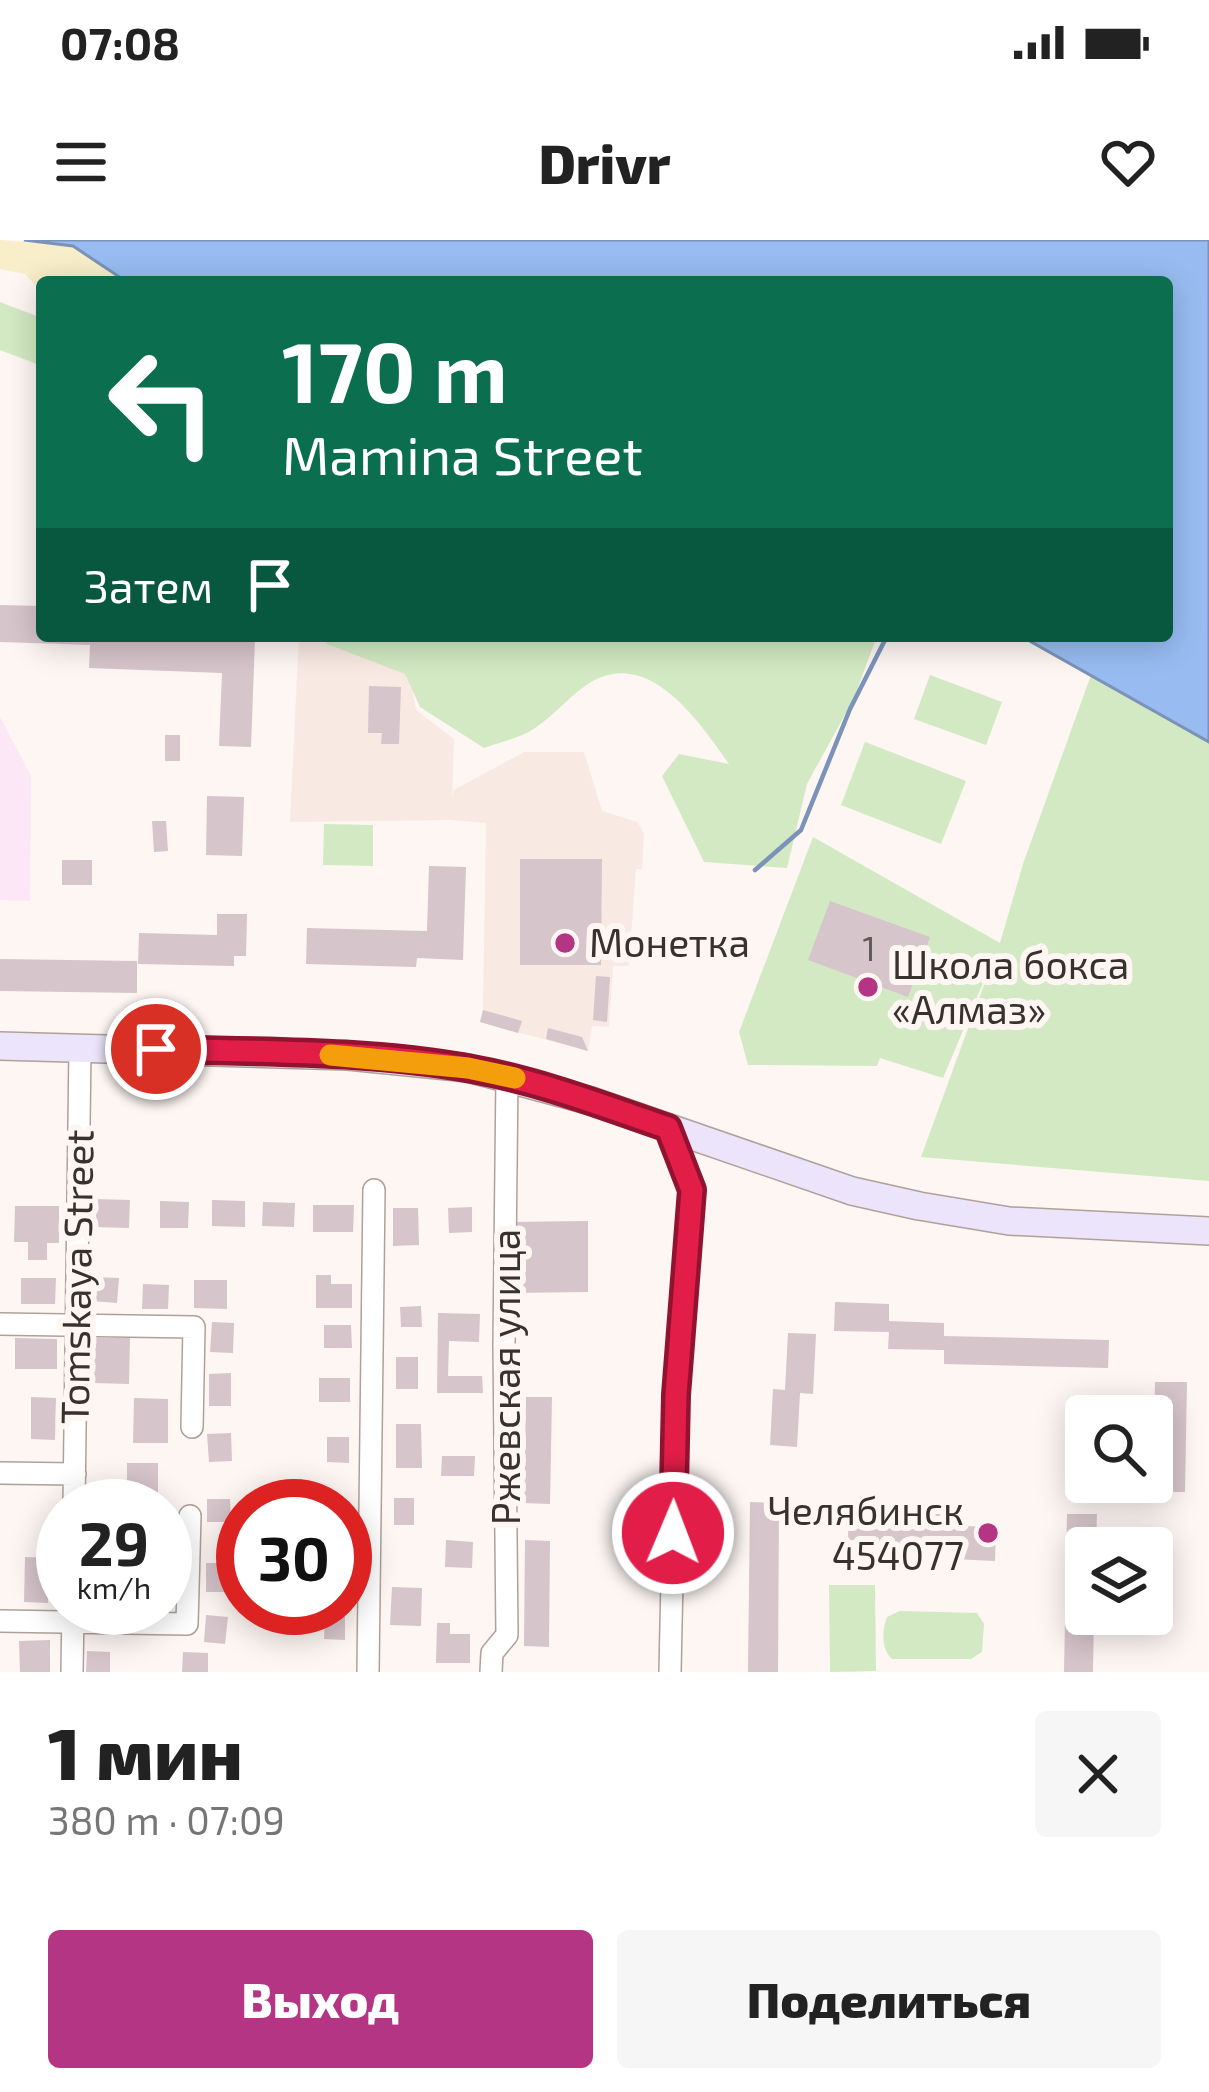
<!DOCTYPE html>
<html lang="ru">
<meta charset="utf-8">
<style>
body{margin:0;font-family:"Exo 2",sans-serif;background:#f6f6f6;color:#222;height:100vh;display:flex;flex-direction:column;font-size:45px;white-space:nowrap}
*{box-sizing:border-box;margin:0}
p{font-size:39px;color:#767676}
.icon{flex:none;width:66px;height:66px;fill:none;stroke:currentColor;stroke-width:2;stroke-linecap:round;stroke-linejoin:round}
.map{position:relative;height:1432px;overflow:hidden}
.drawer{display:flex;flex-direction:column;background:#fff;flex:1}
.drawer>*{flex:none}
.hud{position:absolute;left:36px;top:36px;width:1137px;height:366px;border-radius:12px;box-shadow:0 6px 30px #0003;background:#0b6e4f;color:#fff;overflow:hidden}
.fabs{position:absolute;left:1065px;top:1155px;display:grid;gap:24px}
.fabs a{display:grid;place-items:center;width:108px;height:108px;border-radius:12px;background:#fff;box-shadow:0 6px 30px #0003;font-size:60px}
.speed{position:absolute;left:36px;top:1239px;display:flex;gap:24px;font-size:60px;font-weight:700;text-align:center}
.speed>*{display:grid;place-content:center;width:156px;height:156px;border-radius:50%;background:#fff;box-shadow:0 6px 30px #0003;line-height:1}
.speed small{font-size:30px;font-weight:400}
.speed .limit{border:18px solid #d22;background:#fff;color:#111}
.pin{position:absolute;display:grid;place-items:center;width:102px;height:102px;color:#fff;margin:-51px;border:6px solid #fff;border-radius:50%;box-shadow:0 3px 12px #0007}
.me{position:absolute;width:132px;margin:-66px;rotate:1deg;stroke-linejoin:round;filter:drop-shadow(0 0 9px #0008)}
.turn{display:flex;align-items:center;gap:42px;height:252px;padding:0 48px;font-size:54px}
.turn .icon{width:156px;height:156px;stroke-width:2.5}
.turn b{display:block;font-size:84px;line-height:102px}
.then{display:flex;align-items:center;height:114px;padding:0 48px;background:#0003;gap:24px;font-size:45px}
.round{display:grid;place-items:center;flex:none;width:126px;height:126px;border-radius:12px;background:#f6f6f6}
.overview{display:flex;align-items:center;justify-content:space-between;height:204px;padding:0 48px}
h1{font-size:72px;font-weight:800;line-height:90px}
.primary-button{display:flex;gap:24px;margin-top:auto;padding:24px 48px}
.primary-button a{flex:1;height:138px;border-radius:12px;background:#b33584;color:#fff;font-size:48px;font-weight:800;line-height:138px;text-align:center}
.primary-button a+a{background:#f6f6f6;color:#222}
.status{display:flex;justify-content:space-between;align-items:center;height:84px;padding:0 60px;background:#fff;direction:ltr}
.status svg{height:33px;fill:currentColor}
header{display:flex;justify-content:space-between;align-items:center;height:156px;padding:0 48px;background:#fff;font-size:54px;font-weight:800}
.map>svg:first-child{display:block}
</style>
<div class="status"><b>07:08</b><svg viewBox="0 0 49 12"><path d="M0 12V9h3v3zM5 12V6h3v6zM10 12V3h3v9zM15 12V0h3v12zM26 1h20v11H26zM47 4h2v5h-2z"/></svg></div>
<header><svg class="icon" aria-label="menu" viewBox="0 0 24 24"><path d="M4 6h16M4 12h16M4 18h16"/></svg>Drivr<svg class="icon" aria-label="heart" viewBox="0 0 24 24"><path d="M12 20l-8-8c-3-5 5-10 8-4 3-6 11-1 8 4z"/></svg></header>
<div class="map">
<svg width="1209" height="1432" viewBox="0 0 1209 1432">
<rect width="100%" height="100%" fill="#fdf6f3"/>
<path fill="#f8e9e3" d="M 299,396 L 367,396 L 408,423 L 416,470 L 454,499 L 452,558 L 454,550 L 524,512 L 584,512 L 602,571 L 637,582 L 644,593 L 642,629 L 636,629 L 629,726 L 613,726 L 609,787 L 592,786 L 588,811 L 480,782 L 483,770 L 486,583 L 450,580 L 290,582 Z"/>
<path fill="#fbe7f6" d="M 0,477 L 31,536 L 30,661 L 0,660 Z"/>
<path fill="#d2e9c3" d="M 0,62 L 42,78 L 42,126 L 0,110 Z
M 325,396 L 877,396 L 854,458 L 807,544 L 787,628 L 704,622 L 662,536 L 679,514 L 729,524 C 698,480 646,403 585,446 C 567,459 553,476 535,488 C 521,498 500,502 484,508 L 420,467 L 405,434 L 327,404 Z
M 930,435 L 1002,462 L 986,505 L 914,479 Z
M 1091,435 L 1209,502 L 1209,941 L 921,917 L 996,712 L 943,838 L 880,818 L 877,826 L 748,825 L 739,792 L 813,597 L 1000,703 L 1023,624 Z
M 865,502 L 966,541 L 941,604 L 841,565 Z
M 324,584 L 373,585 L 373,626 L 323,625 Z
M 829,1345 L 875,1345 L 876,1431 L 830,1432 Z
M 900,1371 L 977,1373 L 984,1384 L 982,1412 L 971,1419 L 892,1419 C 881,1409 882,1390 887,1377 Z"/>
<path fill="#f8eec9" d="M 0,0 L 73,6 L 127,42 L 42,42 L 42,52 L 25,34 L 0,29 Z"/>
<path fill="#98bcf2" stroke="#7b93b8" stroke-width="3" d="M 24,0 L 1209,0 L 1209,502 L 1021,396 L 1167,396 L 1167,42 L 127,42 L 73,6 Z"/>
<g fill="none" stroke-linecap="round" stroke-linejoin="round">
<path stroke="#7b93b8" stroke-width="4.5" d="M 755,630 L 801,590 L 850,469 L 887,396"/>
</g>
<path fill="#d6c5cb" d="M 0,365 L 42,366 L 42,396 L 255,399 L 251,507 L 219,506 L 222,433 L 89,428 L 90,405 L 0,402 Z
M 369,446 L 401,447 L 399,504 L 381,504 L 382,493 L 368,493 Z
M 165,495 L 180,495 L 180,521 L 165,521 Z
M 207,556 L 244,557 L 242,616 L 206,615 Z
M 152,581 L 166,581 L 168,611 L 154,612 Z
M 520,619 L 602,619 L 601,725 L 520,725 Z
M 62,620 L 92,620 L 92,645 L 62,645 Z
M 429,626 L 466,627 L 463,720 L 417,718 L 416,727 L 306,724 L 307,688 L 427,691 Z
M 830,661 L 930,697 L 908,757 L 808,720 Z
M 217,674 L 247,674 L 246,716 L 234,716 L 234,726 L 138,724 L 139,693 L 217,695 Z
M 0,719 L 137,721 L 137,753 L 0,751 Z
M 596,736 L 610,737 L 607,782 L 593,780 Z
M 483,770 L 522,781 L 518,793 L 480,782 Z
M 548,788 L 582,797 L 588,811 L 546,799 Z
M 96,959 L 130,960 L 129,988 L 96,987 Z
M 212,960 L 245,961 L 245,987 L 212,986 Z
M 160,961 L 189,962 L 188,988 L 160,988 Z
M 263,962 L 295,963 L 294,987 L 262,986 Z
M 313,965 L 354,965 L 353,992 L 313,992 Z
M 15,966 L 59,966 L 59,1003 L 47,1003 L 47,1020 L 28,1020 L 28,1002 L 14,1002 Z
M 472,967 L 472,992 L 449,993 L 448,968 Z
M 393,968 L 418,968 L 419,1005 L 393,1006 Z
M 588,981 L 588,1052 L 509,1053 L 509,982 Z
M 316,1035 L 331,1035 L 331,1044 L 352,1044 L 352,1068 L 316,1068 Z
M 93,1037 L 119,1038 L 117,1063 L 91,1061 Z
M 21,1038 L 56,1038 L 55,1064 L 21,1064 Z
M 194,1040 L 227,1040 L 227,1069 L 194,1068 Z
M 143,1044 L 169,1045 L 168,1069 L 142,1069 Z
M 835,1062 L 889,1064 L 889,1081 L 944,1083 L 944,1096 L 1109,1100 L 1108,1128 L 944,1124 L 944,1110 L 888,1109 L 889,1092 L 834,1091 Z
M 421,1066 L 422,1087 L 401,1087 L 400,1067 Z
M 438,1073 L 480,1074 L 479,1102 L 449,1101 L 448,1136 L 482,1136 L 483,1153 L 437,1153 Z
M 212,1082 L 234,1083 L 233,1113 L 210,1112 Z
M 324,1085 L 351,1085 L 352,1108 L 324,1108 Z
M 788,1093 L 816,1094 L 813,1154 L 800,1153 L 797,1207 L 770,1205 L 773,1149 L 785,1150 Z
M 15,1098 L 57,1099 L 57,1129 L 15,1129 Z
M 95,1098 L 130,1098 L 129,1144 L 94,1143 Z
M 396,1117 L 418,1117 L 418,1149 L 396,1149 Z
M 231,1133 L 231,1166 L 209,1166 L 209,1134 Z
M 319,1138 L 350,1138 L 350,1162 L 319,1162 Z
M 1155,1142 L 1187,1142 L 1185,1252 L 1153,1252 Z
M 31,1157 L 56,1158 L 55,1200 L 31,1199 Z
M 526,1157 L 552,1157 L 550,1264 L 524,1263 Z
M 134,1158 L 168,1159 L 168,1203 L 133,1203 Z
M 396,1184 L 421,1184 L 422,1228 L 396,1228 Z
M 231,1193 L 232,1221 L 209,1222 L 207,1194 Z
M 327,1197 L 349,1197 L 349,1223 L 327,1222 Z
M 442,1216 L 475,1216 L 474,1236 L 441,1236 Z
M 127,1223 L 158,1223 L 158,1255 L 127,1255 Z
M 394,1258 L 414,1258 L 414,1285 L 394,1285 Z
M 207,1259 L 230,1259 L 231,1282 L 207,1282 Z
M 750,1262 L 779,1263 L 778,1432 L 748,1432 Z
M 849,1265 L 890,1267 L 890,1281 L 926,1282 L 927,1268 L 962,1269 L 962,1286 L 996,1287 L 995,1321 L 953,1319 L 954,1303 L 920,1302 L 920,1317 L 880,1315 L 881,1301 L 848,1300 Z
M 1067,1274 L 1097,1274 L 1096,1308 L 1086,1308 L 1086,1374 L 1094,1374 L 1093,1432 L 1064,1432 Z
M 446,1300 L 473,1302 L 472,1328 L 445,1327 Z
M 525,1300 L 550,1301 L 549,1407 L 524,1406 Z
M 25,1317 L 57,1318 L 57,1341 L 48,1341 L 48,1363 L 24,1362 Z
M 206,1323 L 228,1323 L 228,1352 L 206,1352 Z
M 392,1347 L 422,1348 L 421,1386 L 390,1385 Z
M 325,1372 L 345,1372 L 345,1400 L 324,1399 Z
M 206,1375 L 228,1377 L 225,1404 L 204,1402 Z
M 437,1383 L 450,1383 L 450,1394 L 470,1394 L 470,1423 L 436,1423 Z
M 50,1400 L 50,1432 L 20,1432 L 19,1401 Z
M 87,1411 L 110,1412 L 110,1432 L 86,1432 Z
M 183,1412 L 208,1413 L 208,1432 L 182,1432 Z"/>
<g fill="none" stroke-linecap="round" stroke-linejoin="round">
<g stroke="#afa19a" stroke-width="24">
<path id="street" d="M 668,888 L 692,950 L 676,1155 L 670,1432
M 0,1084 L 194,1087 L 192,1187
M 0,1233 L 75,1234
M 74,1266 L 80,808
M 0,1381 L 187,1384 L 190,1276
M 72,1432 L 73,1369
M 368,1432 L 374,950
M 491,1432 L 492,1413 L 507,1395 L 504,1105 L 507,836"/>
</g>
<g stroke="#afa19a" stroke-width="30">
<path id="secondary" d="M 0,806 L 348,816 L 468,828 L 591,861 L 852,951 L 919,966 L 1009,981 L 1209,991"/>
</g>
<use href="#street" stroke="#fff" stroke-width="21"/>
<use href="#secondary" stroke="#ece4fa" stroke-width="27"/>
</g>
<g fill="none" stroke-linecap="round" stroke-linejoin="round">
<g stroke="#92132f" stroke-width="30">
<path id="route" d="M 156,809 C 260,812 369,810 472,829 C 539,841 604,866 668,888 L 692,950 L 676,1155 L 673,1293"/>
</g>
<use href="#route" stroke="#e11d48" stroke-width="21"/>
<path stroke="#f59e0b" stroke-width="21" d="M 330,815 L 468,828 L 515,838"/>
</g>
<g fill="#b33584" stroke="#fdf6f3" stroke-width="4.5">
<circle cx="565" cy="703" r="12"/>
<circle cx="868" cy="747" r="12"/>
<circle cx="988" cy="1293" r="12"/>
</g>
<g text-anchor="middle" stroke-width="12" stroke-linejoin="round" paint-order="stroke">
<g font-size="33" fill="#605756">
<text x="869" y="721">1</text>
</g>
<g font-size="39" fill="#38322f" stroke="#fdf6f3" text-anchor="start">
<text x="589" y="717">Монетка</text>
<text x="892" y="739">Школа бокса<tspan x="892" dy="45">«Алмаз»</tspan></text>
<text x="964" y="1285" text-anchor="end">Челябинск<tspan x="964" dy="45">454077</tspan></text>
</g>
<g font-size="39" fill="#38322f" stroke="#fdf6f3">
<text transform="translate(77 1037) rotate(-89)" y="14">Tomskaya Street</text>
<text transform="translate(506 1137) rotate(-90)" y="14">Ржевская улица</text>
</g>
</g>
</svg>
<div class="fabs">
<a><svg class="icon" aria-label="search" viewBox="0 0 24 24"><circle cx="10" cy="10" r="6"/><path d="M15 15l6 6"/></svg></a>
<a><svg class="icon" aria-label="layers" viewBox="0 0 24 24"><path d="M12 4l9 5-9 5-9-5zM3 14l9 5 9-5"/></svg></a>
</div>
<div class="speed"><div>29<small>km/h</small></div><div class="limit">30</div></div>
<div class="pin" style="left:156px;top:809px;background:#d93025"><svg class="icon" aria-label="arrive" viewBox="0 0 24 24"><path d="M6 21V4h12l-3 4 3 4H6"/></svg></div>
<svg class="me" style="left:673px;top:1293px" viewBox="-20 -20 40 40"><circle r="17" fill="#e11d48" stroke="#fff" stroke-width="3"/><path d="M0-11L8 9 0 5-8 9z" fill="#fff"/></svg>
<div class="hud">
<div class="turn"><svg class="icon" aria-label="left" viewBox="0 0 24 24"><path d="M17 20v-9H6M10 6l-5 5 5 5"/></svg><div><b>170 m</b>Mamina Street</div></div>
<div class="then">Затем<svg class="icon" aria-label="arrive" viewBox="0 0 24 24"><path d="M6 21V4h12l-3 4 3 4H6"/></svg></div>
</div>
</div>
<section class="drawer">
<div class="overview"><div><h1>1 мин</h1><p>380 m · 07:09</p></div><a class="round"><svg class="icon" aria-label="close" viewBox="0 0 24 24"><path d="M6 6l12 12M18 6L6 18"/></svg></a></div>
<div class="primary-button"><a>Выход</a><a>Поделиться</a></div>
</section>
